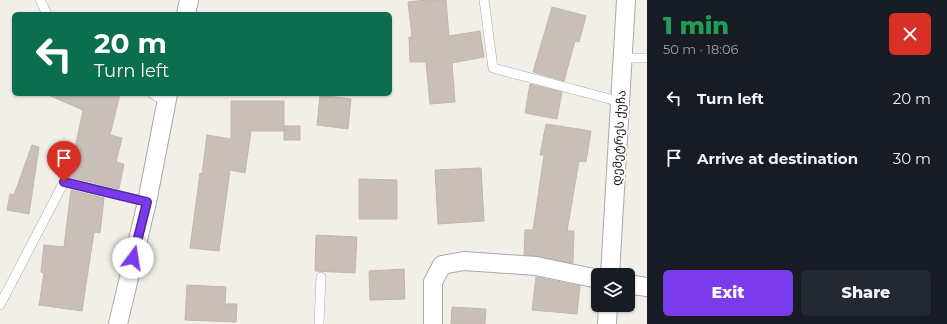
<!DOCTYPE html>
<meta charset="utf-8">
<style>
body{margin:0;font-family:Montserrat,"Noto Sans Georgian",sans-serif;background:#242831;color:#f1f3f6;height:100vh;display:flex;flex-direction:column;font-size:15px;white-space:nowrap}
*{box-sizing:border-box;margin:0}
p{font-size:13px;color:#9ea1a6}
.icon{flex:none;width:22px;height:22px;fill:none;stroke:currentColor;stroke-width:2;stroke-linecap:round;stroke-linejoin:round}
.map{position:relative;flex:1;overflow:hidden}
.side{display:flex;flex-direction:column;background:#171b24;width:300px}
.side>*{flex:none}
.banner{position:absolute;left:12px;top:12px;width:380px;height:84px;border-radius:6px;box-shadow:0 1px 3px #0004;background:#0b6e4f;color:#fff;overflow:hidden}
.fabs{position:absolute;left:591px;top:268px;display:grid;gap:8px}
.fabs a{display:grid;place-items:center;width:44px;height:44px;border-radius:6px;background:#171b24;box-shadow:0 1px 3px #0004;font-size:20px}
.pin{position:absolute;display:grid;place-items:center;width:34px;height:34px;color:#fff;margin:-41px -17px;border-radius:50% 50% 50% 0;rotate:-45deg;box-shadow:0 0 4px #0007}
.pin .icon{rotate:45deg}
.me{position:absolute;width:44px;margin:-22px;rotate:14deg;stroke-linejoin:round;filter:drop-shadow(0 0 3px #0008)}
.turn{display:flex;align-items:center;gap:14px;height:84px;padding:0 16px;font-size:18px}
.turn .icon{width:52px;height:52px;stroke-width:2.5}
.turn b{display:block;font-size:28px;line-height:34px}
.round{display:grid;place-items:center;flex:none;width:42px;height:42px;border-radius:6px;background:#242831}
.summary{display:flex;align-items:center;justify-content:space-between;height:68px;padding:0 16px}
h1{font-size:24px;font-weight:800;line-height:30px;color:#1e9e55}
.action{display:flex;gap:8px;margin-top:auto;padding:8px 16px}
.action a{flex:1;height:46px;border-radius:6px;background:#7c3aed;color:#fff;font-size:16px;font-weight:800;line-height:46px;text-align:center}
.action a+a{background:#242831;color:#f1f3f6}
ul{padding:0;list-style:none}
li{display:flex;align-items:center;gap:12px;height:60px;padding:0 16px}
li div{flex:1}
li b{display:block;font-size:15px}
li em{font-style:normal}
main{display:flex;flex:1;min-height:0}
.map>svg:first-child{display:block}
</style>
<main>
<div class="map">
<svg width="647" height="324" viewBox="0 0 647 324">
<rect width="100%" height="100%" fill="#f2efe9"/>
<path fill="#c7bfb8" stroke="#c4b6ab" d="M 426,0 L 446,0 L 449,36 L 480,31 L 484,57 L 452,63 L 455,102 L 430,104 L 426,62 L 410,62 L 409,37 L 412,37 L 408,2 Z
M 552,7 L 586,16 L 579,42 L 575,41 L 564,81 L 533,72 Z
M 530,84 L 562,92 L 557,119 L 525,113 Z
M 46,94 L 120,94 L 110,135 L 122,138 L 116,162 L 124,164 L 119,189 L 69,177 L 83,110 Z
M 320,95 L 351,99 L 348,129 L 317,125 Z
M 231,101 L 284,101 L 284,131 L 251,131 L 245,173 L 230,170 L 219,251 L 190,248 L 200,173 L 202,174 L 207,135 L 231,139 Z
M 546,124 L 591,131 L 586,162 L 579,161 L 567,231 L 574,231 L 573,263 L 524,255 L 525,230 L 533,230 L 544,155 L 540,155 Z
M 284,126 L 300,126 L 300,140 L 284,140 Z
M 32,145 L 39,147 L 29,214 L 7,210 L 10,194 L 14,195 Z
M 481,168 L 484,221 L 438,224 L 435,170 Z
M 359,179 L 397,180 L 397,219 L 359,219 Z
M 71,190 L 104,198 L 100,233 L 94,232 L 82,311 L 39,305 L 44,273 L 41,272 L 44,245 L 64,247 Z
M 316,235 L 357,237 L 355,273 L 315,271 Z
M 404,269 L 405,299 L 370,300 L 369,271 Z
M 536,277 L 580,286 L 577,314 L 532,310 Z
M 187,285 L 226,287 L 225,304 L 237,304 L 236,322 L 185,320 Z
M 452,307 L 486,309 L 485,324 L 451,324 Z"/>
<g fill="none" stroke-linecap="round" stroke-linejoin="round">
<g stroke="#a9a9a9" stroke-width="10">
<path id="service" d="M 40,0 L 47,14
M 484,0 L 493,68 L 621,102
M 623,58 L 647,58
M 153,94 L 166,102
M 0,305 L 64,182 L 147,202
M 319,324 L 321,277"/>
</g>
<g stroke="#a9a9a9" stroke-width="20">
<path id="minor" d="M 186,14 L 189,0
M 610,275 L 626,0
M 628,284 L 647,287
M 118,324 L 147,202 L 168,94
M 433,324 L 433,282 L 442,265 L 464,261 L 536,266 L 598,279
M 607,324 L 608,305"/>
</g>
<use href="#service" stroke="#fff" stroke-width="9"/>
<use href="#minor" stroke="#fff" stroke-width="18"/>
</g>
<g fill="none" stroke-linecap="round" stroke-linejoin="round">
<g stroke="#51269a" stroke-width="10">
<path id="route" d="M 64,182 L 147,202 L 133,258"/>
</g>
<use href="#route" stroke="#7c3aed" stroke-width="7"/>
</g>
<g text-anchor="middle" stroke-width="4" stroke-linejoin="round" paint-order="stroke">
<g font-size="12" fill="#222" stroke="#fff">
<text transform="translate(619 138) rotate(-87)" y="4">დემეტრეს ქუჩა</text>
</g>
</g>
</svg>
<div class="fabs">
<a><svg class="icon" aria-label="layers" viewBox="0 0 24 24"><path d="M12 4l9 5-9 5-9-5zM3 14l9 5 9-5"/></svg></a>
</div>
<div class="pin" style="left:64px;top:182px;background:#d93025"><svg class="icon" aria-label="arrive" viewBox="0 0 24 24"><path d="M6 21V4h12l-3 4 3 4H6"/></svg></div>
<svg class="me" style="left:133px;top:258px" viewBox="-20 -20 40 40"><circle r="19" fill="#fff"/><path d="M0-13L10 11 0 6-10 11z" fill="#7c3aed"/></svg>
<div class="banner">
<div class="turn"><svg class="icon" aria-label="left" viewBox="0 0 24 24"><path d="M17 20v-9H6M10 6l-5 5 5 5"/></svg><div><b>20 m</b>Turn left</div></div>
</div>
</div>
<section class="side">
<div class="summary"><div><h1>1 min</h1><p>50 m · 18:06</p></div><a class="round" style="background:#d93025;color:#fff"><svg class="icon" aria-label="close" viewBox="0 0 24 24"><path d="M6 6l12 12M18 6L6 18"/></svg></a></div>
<ul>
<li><svg class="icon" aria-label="left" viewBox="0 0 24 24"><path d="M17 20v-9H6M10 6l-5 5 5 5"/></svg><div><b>Turn left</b></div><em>20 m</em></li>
<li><svg class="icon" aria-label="arrive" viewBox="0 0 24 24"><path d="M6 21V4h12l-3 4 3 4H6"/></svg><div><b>Arrive at destination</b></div><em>30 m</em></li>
</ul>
<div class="action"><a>Exit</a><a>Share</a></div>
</section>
</main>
